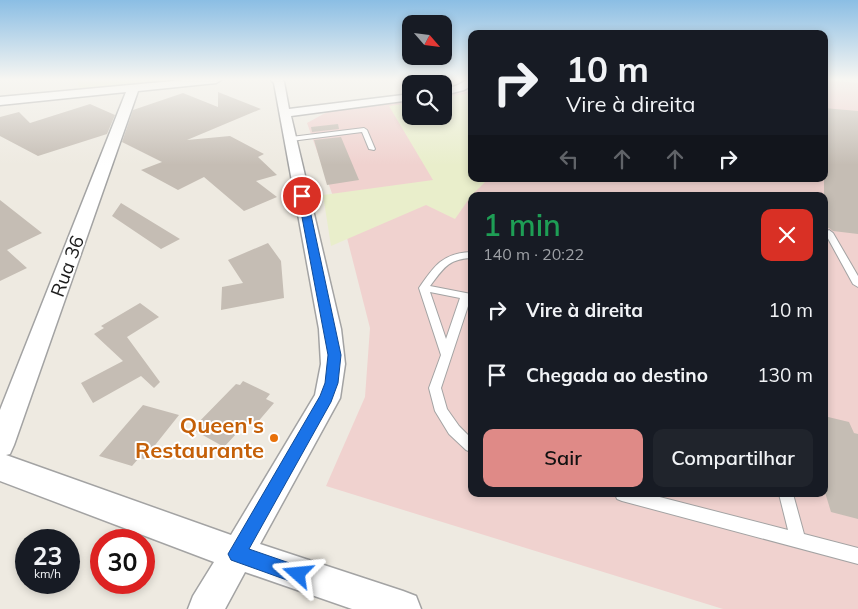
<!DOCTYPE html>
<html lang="pt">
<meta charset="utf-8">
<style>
body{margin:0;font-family:Mulish,sans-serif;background:#20242c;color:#f1f3f6;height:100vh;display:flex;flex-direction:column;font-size:19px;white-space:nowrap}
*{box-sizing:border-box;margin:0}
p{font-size:16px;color:#9ea1a6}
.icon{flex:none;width:28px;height:28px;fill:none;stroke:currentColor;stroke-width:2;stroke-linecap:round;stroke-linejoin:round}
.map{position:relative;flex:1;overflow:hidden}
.details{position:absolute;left:468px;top:192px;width:360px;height:305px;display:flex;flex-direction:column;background:#171b24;border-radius:10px;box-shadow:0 2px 8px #0003}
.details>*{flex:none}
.banner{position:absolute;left:468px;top:30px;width:360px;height:152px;border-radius:10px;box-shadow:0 2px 8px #0003;background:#171b24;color:#f1f3f6;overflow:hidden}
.needle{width:32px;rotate:118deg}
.buttons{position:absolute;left:402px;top:15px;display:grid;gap:10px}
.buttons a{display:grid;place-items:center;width:50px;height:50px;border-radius:10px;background:#171b24;box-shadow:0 2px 8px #0003;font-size:25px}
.speed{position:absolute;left:15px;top:529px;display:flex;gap:10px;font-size:25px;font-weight:700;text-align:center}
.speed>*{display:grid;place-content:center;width:65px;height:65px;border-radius:50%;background:#171b24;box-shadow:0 2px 8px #0003;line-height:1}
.speed small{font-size:12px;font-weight:400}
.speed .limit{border:8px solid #d22;background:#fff;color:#111}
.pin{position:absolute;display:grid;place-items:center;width:42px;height:42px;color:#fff;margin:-21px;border:2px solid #fff;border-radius:50%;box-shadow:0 1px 5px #0007}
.me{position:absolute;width:55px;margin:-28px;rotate:288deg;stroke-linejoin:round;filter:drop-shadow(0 0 4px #0008)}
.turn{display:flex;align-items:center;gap:18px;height:105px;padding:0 15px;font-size:22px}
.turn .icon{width:65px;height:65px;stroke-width:2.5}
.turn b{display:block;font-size:35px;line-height:42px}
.lanes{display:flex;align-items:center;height:48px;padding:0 15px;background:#0003;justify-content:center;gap:25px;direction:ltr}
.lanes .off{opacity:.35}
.round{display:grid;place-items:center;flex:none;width:52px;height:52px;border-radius:10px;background:#20242c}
.head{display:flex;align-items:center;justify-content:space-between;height:85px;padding:0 15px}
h1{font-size:30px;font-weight:600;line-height:38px;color:#1e9e55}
.button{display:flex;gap:10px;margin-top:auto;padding:10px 15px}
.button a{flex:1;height:58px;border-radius:10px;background:#df8a87;color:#111;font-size:20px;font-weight:600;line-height:58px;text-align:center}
.button a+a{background:#20242c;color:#f1f3f6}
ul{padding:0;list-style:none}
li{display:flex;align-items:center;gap:15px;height:65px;padding:0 15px}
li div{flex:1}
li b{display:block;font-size:19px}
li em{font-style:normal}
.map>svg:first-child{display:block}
</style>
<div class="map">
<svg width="858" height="609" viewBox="0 0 858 609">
<rect width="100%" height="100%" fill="#eeeae1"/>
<path fill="#f0d2cf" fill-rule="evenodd" d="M 824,80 L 858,83 L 858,609 L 723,609 L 326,486 L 365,397 L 370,328 L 345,230 L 307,123 L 327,112 L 411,100 L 411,116 L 444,116 L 444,96 L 471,91 L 471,179 L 824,179 ZM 471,196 L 824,196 L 824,494 L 471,494 Z"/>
<path fill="#e9eecb" d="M 77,80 L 194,80 L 81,91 Z
M 471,93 L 471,179 L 488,179 L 471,196 L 455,219 L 426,205 L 331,246 L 323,195 L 433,180 L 389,106 L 411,103 L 411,116 L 444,116 L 444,97 Z"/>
<path fill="#c5bdb4" d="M 218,92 L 261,109 L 187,140 L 230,136 L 264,154 L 258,157 L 277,175 L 256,181 L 277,197 L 244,211 L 204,177 L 178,190 L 141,170 L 162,162 L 122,142 L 133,110 L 183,93 L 218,107 Z
M 90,104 L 115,115 L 107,134 L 38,156 L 0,136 L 0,117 L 19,112 L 30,123 Z
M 824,108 L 858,111 L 858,234 L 833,231 L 829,228 L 824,229 Z
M 338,124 L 339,129 L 312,132 L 311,127 Z
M 341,137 L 359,180 L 327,185 L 314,140 Z
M 0,200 L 42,233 L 7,250 L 27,268 L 0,281 Z
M 121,203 L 180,239 L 161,249 L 112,216 Z
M 268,243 L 281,261 L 284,298 L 221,310 L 222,287 L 243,283 L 228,260 Z
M 140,303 L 159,317 L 127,337 L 160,382 L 154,388 L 141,376 L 93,403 L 81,383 L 123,361 L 94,334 L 104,328 L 101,326 Z
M 243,381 L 270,394 L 266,399 L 274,403 L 256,424 L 249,420 L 224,447 L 192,429 L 236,384 L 240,385 Z
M 143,405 L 179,415 L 144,459 L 139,458 L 132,466 L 99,456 Z
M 824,416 L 849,422 L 854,433 L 858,434 L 858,519 L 831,512 L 824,489 Z"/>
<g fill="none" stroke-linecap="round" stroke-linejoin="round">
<g stroke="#a3a3a3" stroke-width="2">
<path id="service" d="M 364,128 L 367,130 L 375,149 L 374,150 L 369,149 L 362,132 L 291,141 L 288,139 L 291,137 Z
M 829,230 L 833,233 L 858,276 L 858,287 L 853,284 L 825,233 Z
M 471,252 L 471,258 C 448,259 443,269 430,286 L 471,294 L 471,300 L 470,300 L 441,388 L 447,409 L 459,426 L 471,438 L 471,452 L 466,450 L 449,434 L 435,411 L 429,388 L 441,355 L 419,288 C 434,266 443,253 471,252 ZM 430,292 L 460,298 L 446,339 Z
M 615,494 L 648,494 L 788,530 L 779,494 L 793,494 L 804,534 L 858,548 L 858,564 L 622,501 L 617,499 Z"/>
</g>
<g stroke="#a3a3a3" stroke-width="3">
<path id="minor" d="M 184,80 L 221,80 L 216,83 L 138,91 L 14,445 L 10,454 L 6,455 L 231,535 L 315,395 L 321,364 L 319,329 L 274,83 L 271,80 L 283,80 L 284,82 L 289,109 L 411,94 L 411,100 L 291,116 L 341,329 L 345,364 L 340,398 L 260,544 L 403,591 L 416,596 L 421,609 L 352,609 L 245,572 L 225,609 L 188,609 L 193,596 L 214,562 L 0,481 L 0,410 L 126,92 L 0,105 L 0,97 Z
M 467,80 L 471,80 L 471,86 L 464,90 L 444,95 L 444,89 L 456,86 Z"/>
</g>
<use href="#service" fill="#fff" fill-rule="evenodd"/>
<use href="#minor" fill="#fff" fill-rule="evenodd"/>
</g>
<linearGradient id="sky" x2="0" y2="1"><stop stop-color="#8bbee4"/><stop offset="0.48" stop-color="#f7f6f2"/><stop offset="1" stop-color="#f7f6f2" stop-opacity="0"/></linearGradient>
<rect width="858" height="165" fill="url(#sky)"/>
<path fill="#1a73e8" stroke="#114b97" d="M 302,193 L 307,196 L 341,355 L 338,383 L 331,402 L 249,549 L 304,568 L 307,574 L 304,581 L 298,584 L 231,560 L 228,554 L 320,396 L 325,383 L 328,355 L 298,196 Z"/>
<circle fill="#e8710a" stroke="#fff" stroke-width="2" cx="274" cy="438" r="5"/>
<g text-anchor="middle" stroke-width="4" stroke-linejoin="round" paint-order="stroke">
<g font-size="19" fill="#1c1c1c" stroke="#fff">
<text transform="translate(67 266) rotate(-70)" y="7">Rua 36</text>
</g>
<g font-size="22" font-weight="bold" fill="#c56008" stroke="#fff" text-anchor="end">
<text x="264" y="433">Queen's<tspan x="264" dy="25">Restaurante</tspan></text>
</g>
</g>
</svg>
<div class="buttons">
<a><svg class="needle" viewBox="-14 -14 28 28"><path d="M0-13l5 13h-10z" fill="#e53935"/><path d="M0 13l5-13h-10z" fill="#9ea1a6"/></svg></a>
<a><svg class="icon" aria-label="search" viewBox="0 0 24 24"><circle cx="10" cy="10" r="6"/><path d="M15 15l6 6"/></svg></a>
</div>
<div class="speed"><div>23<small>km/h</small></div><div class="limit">30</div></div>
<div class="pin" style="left:302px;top:196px;background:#d93025"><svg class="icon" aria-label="arrive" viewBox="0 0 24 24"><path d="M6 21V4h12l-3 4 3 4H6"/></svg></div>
<svg class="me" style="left:298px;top:574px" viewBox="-20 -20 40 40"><path d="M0-17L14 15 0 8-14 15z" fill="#1a73e8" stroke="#fff" stroke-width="4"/></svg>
<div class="banner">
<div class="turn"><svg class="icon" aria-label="right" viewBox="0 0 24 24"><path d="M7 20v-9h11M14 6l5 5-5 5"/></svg><div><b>10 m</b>Vire à direita</div></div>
<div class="lanes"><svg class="icon off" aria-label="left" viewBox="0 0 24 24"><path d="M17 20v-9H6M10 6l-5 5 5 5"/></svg><svg class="icon off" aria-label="ahead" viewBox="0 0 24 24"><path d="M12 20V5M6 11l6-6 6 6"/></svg><svg class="icon off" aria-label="ahead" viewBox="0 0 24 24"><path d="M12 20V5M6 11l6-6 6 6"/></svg><svg class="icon" aria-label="right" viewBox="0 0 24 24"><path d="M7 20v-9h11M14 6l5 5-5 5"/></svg></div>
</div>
<section class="details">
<div class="head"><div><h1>1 min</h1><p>140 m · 20:22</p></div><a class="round" style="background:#d93025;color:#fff"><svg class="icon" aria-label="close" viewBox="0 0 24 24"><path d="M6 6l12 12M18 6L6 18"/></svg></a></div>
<ul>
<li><svg class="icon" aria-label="right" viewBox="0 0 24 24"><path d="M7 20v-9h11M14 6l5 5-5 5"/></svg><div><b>Vire à direita</b></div><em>10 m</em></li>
<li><svg class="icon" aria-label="arrive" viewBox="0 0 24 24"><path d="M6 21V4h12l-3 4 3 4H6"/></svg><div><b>Chegada ao destino</b></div><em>130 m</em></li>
</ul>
<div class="button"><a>Sair</a><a>Compartilhar</a></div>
</section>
</div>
